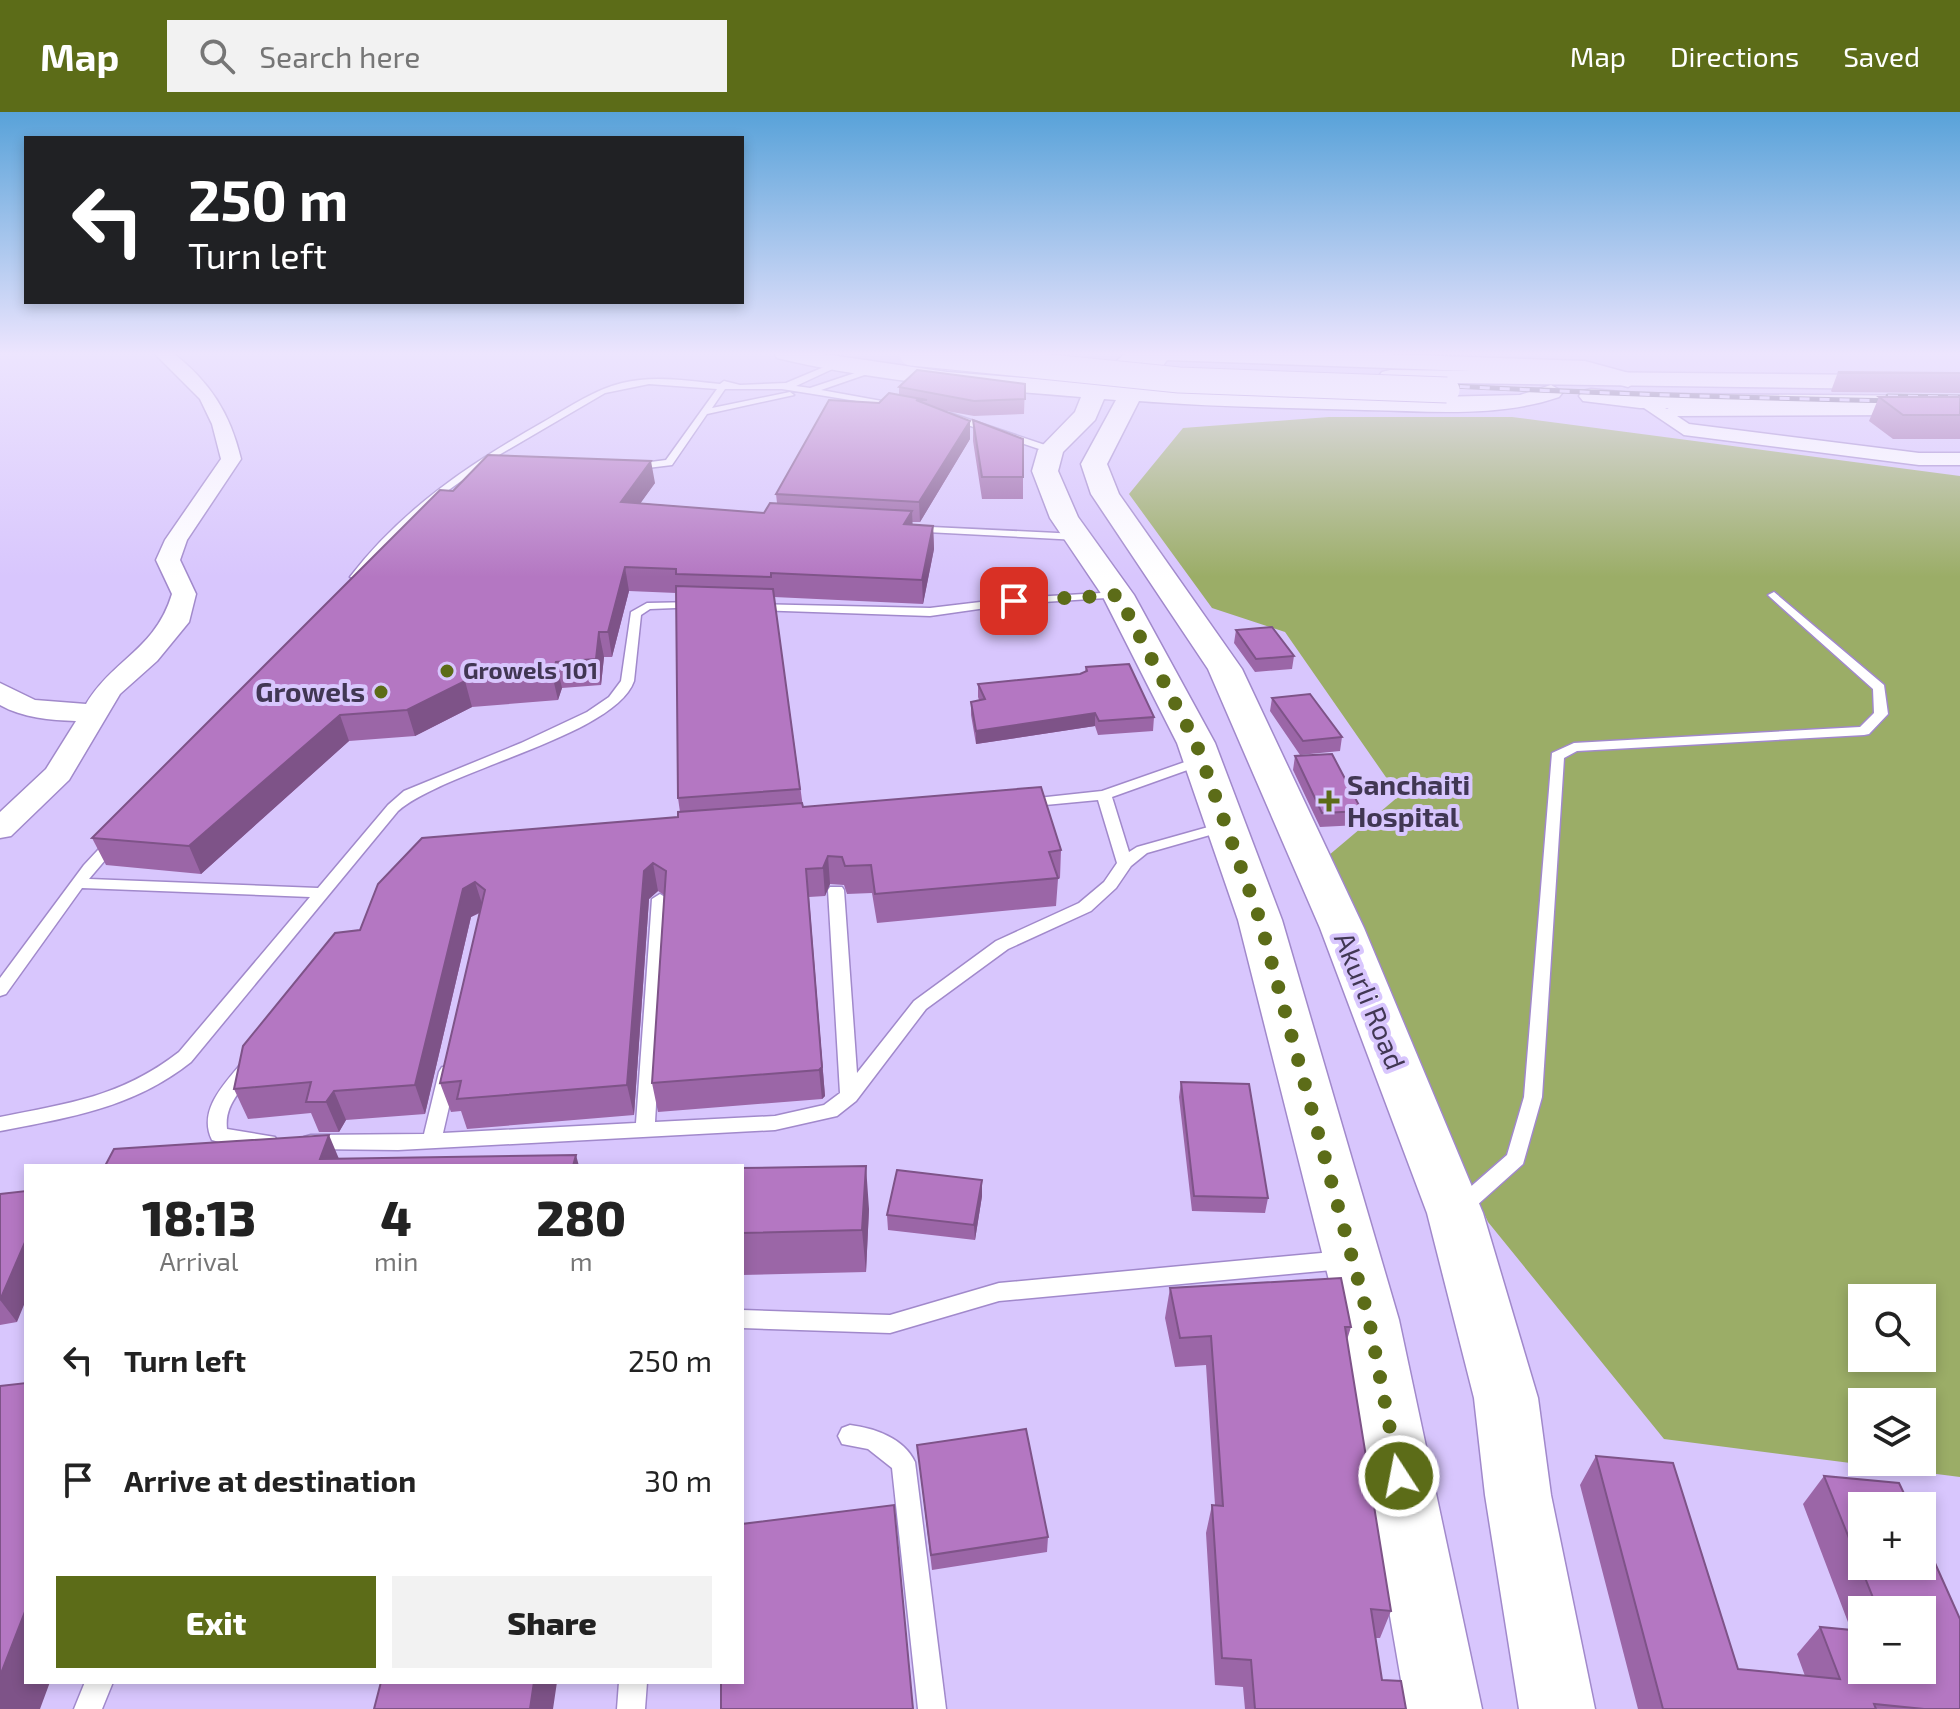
<!DOCTYPE html>
<meta charset="utf-8">
<style>
body{margin:0;font-family:"Exo 2",sans-serif;background:#f2f2f2;color:#222;height:100vh;display:flex;flex-direction:column;font-size:30px;white-space:nowrap}
*{box-sizing:border-box;margin:0}
p{font-size:26px;color:#767676}
.icon{flex:none;width:44px;height:44px;fill:none;stroke:currentColor;stroke-width:2;stroke-linecap:round;stroke-linejoin:round}
.map{position:relative;flex:1;overflow:hidden}
.panel{position:absolute;left:24px;top:1052px;width:720px;height:520px;display:flex;flex-direction:column;background:#fff;border-radius:0px;box-shadow:0 4px 12px #0003}
.panel>*{flex:none}
.banner{position:absolute;left:24px;top:24px;width:720px;height:168px;border-radius:0px;box-shadow:0 4px 12px #0003;background:#202124;color:#fff;overflow:hidden}
.controls{position:absolute;left:1848px;top:1172px;display:grid;gap:16px}
.controls a{display:grid;place-items:center;width:88px;height:88px;border-radius:0px;background:#fff;box-shadow:0 4px 12px #0003;font-size:40px}
.pin{position:absolute;display:grid;place-items:center;width:68px;height:68px;color:#fff;margin:-34px;border-radius:16px;box-shadow:0 4px 12px #0006}
.me{position:absolute;width:88px;margin:-44px;rotate:349deg;stroke-linejoin:round;filter:drop-shadow(0 0 6px #0008)}
.turn{display:flex;align-items:center;gap:28px;height:168px;padding:0 32px;font-size:36px}
.turn .icon{width:104px;height:104px;stroke-width:2.5}
.turn b{display:block;font-size:56px;line-height:68px}
.eta{display:flex;justify-content:space-evenly;align-items:center;height:136px;text-align:center}
.eta b{font-size:48px;font-weight:800;line-height:56px}
.button{display:flex;gap:16px;margin-top:auto;padding:16px 32px}
.button a{flex:1;height:92px;border-radius:0px;background:#5c6c18;color:#fff;font-size:32px;font-weight:800;line-height:92px;text-align:center}
.button a+a{background:#f2f2f2;color:#222}
ul{padding:0;list-style:none}
li{display:flex;align-items:center;gap:24px;height:120px;padding:0 32px}
li div{flex:1}
li b{display:block;font-size:30px}
li em{font-style:normal}
header{display:flex;align-items:center;gap:48px;box-sizing:border-box;height:112px;padding:0 40px;background:#5c6c18;color:#fff}
header strong{font-size:38px}
nav{display:flex;gap:44px;margin-inline-start:auto;font-size:28px}
.search{width:560px;height:72px;background:#f2f2f2;display:flex;align-items:center;gap:20px;box-sizing:border-box;padding:0 28px;border-radius:0px;color:#767676;font-size:30px}
.map>svg:first-child{display:block}
</style>
<header>
<strong>Map</strong>
<div class="search"><svg class="icon" aria-label="search" viewBox="0 0 24 24"><circle cx="10" cy="10" r="6"/><path d="M15 15l6 6"/></svg>Search here</div>
<nav><a>Map</a><a>Directions</a><a>Saved</a></nav>
</header>
<div class="map">
<svg width="1960" height="1597" viewBox="0 0 1960 1597">
<rect width="100%" height="100%" fill="#d8c6fd"/>
<path fill="#9bad67" fill-rule="evenodd" d="M 1329,305 L 1512,305 L 1960,364 L 1960,1365 L 1664,1327 L 1488,1110 L 1322,749 L 1399,684 L 1285,520 L 1212,496 L 1129,382 L 1183,316 ZM 1862,1186 L 1922,1186 L 1922,1246 L 1862,1246 ZM 1862,1290 L 1922,1290 L 1922,1350 L 1862,1350 Z"/>
<g fill="none" stroke-linecap="round" stroke-linejoin="round">
<g stroke="#a189cb" stroke-width="3">
<path id="lane" d="M 836,250 L 839,254 L 796,274 L 810,276 L 873,255 L 876,259 L 821,278 L 904,293 L 900,296 L 782,277 L 725,277 L 712,296 L 790,280 L 794,283 L 707,302 L 672,353 L 631,358 L 628,357 L 628,353 L 666,348 L 717,277 L 649,272 L 605,281 L 492,347 L 443,382 L 404,416 L 360,467 L 350,465 C 403,396 471,351 545,309 C 571,294 594,278 622,271 C 654,263 688,269 720,272 L 724,269 L 740,273 L 786,271 Z
M 950,301 L 1054,336 L 1056,338 L 1048,340 L 947,306 L 946,304 Z
M 911,414 L 1078,422 L 1083,425 L 1078,428 L 907,419 L 907,415 Z
M 1118,480 L 1124,483 L 1122,485 L 1014,492 L 930,504 L 756,498 L 750,495 L 756,492 L 930,496 L 1014,486 Z
M 1774,480 L 1884,573 L 1888,602 L 1869,622 L 1864,623 L 1577,639 L 1564,646 L 1542,985 L 1523,1052 L 1466,1103 L 1459,1105 L 1452,1103 L 1449,1097 L 1452,1091 L 1507,1043 L 1524,985 L 1552,641 L 1574,631 L 1860,615 L 1874,601 L 1873,577 L 1770,485 L 1768,483 Z
M 697,490 L 701,491 L 701,495 L 650,497 L 641,503 L 634,569 C 615,624 445,658 398,699 L 191,950 C 133,996 71,1005 0,1019 L 0,1005 C 69,991 121,985 179,940 L 310,785 L 82,776 L 6,882 L 0,884 L 0,866 L 84,753 L 111,724 L 116,723 L 123,727 L 89,767 L 318,776 L 388,693 L 404,679 L 521,631 L 587,600 L 609,585 L 621,569 L 631,500 L 647,491 Z
M 1202,644 L 1209,648 L 1207,651 L 1112,685 L 1129,740 L 1137,735 L 1226,710 L 1233,714 L 1231,717 L 1147,741 L 1131,754 L 1116,776 L 1091,799 L 1008,837 L 926,897 L 856,989 L 837,1004 L 775,1018 L 398,1038 L 311,1037 L 304,1035 L 301,1030 L 304,1025 L 311,1023 L 424,1022 L 439,960 L 442,955 L 454,955 L 457,960 L 443,1021 L 636,1011 L 652,787 L 660,782 L 668,787 L 655,1010 L 775,1004 L 824,993 L 840,981 L 828,778 L 830,775 L 842,775 L 844,778 L 857,961 L 914,889 L 996,829 L 1079,791 L 1104,770 L 1117,751 L 1098,688 L 1024,695 L 1017,691 L 1019,688 L 1102,679 Z
M 246,951 L 252,953 L 255,958 C 243,978 224,991 227,1017 L 275,1025 L 278,1030 L 275,1035 L 268,1037 L 219,1030 L 212,1028 C 198,1000 222,974 240,953 Z
M 1343,1139 L 1350,1142 L 1353,1148 L 1350,1154 L 1343,1157 L 999,1189 L 890,1221 L 742,1216 L 742,1198 L 890,1203 L 999,1171 Z
M 850,1313 C 874,1316 904,1326 915,1350 L 946,1597 L 918,1597 L 892,1356 L 868,1337 L 842,1332 L 838,1324 L 842,1316 Z
M 85,1570 L 113,1570 L 102,1597 L 74,1597 Z
M 619,1570 L 647,1570 L 645,1597 L 617,1597 Z"/>
</g>
<g stroke="#a189cb" stroke-width="3">
<path id="street" d="M 154,241 L 173,241 C 210,270 230,301 241,347 L 187,428 L 180,448 L 196,482 L 189,510 L 157,549 L 120,582 L 69,668 L 11,724 L 0,726 L 0,700 L 46,657 L 76,609 C 50,608 23,606 0,593 L 0,571 L 35,588 L 86,592 C 114,546 155,538 172,482 L 156,448 L 165,428 L 221,347 L 212,312 L 200,287 Z
M 1887,286 L 1903,295 L 1903,303 L 1677,304 L 1689,312 L 1919,341 L 1960,341 L 1960,353 L 1919,353 L 1684,323 L 1644,296 L 1653,290 L 1667,297 L 1676,292 L 1879,293 L 1880,288 Z"/>
</g>
<g stroke="#a189cb" stroke-width="3">
<path id="secondary" d="M 774,241 L 817,241 L 947,260 L 1091,271 L 1126,241 L 1355,241 L 1585,249 L 1636,263 L 1640,268 L 1628,275 L 1584,263 L 1167,248 L 1148,276 L 1437,285 L 1520,283 L 1551,273 L 1563,280 L 1559,285 C 1498,306 1430,299 1365,298 C 1290,296 1214,295 1139,289 L 1107,352 L 1119,382 L 1242,557 L 1364,816 L 1483,1101 L 1538,1286 L 1551,1383 L 1595,1597 L 1519,1597 L 1485,1383 L 1474,1286 L 1427,1101 L 1320,816 L 1208,557 L 1091,382 L 1081,352 L 1116,288 L 1104,287 L 1095,308 L 1063,340 L 1058,359 L 1078,405 L 1134,483 L 1215,631 L 1282,808 L 1399,1208 L 1482,1597 L 1406,1597 L 1339,1208 L 1238,808 L 1177,631 L 1102,483 L 1050,406 L 1032,359 L 1038,338 L 1075,300 L 1081,285 C 980,277 877,270 777,246 ZM 1143,249 L 1125,274 L 1116,273 Z
M 1591,277 L 1640,282 L 1960,284 L 1960,298 L 1640,296 L 1583,289 L 1579,284 L 1583,279 Z"/>
</g>
<g stroke="#a189cb" stroke-width="3">
<path id="highway" d="M 1390,258 L 1960,264 L 1960,278 L 1382,270 L 1378,265 L 1382,260 Z"/>
</g>
<use href="#lane" fill="#fff" fill-rule="evenodd"/>
<use href="#street" fill="#fff" fill-rule="evenodd"/>
<use href="#secondary" fill="#fff" fill-rule="evenodd"/>
<use href="#highway" fill="#fff" fill-rule="evenodd"/>
<g stroke="#594d6e" stroke-width="5">
<path id="rail" d="M 981,241 C 1287,270 1592,283 1899,289
M 1888,284 L 1960,285"/>
</g>
<use href="#rail" stroke="#d8c6fd" stroke-width="3" stroke-dasharray="10" stroke-linecap="butt"/>
<g stroke="#a189cb" stroke-width="27" stroke-linecap="butt">
<path id="highway-bridge" d="M 912,241 L 1179,268 L 1447,278"/>
</g>
<use href="#highway-bridge" stroke="#fff" stroke-width="25"/>
</g>
<path fill="#9b66a7" fill-rule="evenodd" d="M 1838,260 L 1960,261 L 1960,281 L 1832,280 L 1831,279 Z
M 1025,272 L 1024,302 L 974,304 L 941,298 L 970,309 L 970,327 L 920,410 L 912,410 L 912,412 L 933,414 L 934,437 L 923,492 L 774,485 L 803,695 L 1061,738 L 1060,766 L 1058,767 L 1056,794 L 877,811 L 872,781 L 847,782 L 844,773 L 830,772 L 825,784 L 809,785 L 825,984 L 822,987 L 658,1000 L 652,971 L 664,783 L 658,779 L 649,787 L 634,1003 L 467,1017 L 461,999 L 451,1000 L 440,971 L 480,801 L 471,805 L 425,1002 L 346,1008 L 339,1020 L 319,1020 L 311,1001 L 248,1007 L 234,977 L 360,818 L 378,772 L 678,705 L 680,700 L 678,686 L 676,481 L 629,479 L 612,545 L 604,545 L 601,573 L 562,576 L 558,588 L 472,595 L 415,624 L 349,629 L 201,762 L 106,753 L 92,726 L 453,379 L 655,371 L 640,391 L 764,401 L 777,391 L 776,382 L 879,291 L 899,283 L 899,275 Z
M 1879,285 L 1960,285 L 1960,327 L 1893,327 L 1869,309 Z
M 973,308 L 1023,327 L 1023,387 L 982,387 L 973,329 Z
M 1236,518 L 1294,544 L 1292,557 L 1255,560 L 1234,531 Z
M 1086,555 L 1154,605 L 1153,619 L 1098,623 L 1095,614 L 976,632 L 971,603 L 971,590 L 979,588 L 978,585 L 978,572 L 1080,562 L 1085,560 Z
M 1272,586 L 1342,625 L 1340,639 L 1300,643 L 1270,599 Z
M 1295,644 L 1362,699 L 1359,713 L 1320,715 L 1293,658 Z
M 1181,970 L 1268,1086 L 1265,1101 L 1192,1099 L 1179,985 Z
M 742,1056 L 869,1097 L 866,1160 L 742,1163 Z
M 0,1082 L 17,1210 L 0,1213 Z
M 982,1084 L 975,1128 L 888,1118 L 887,1103 Z
M 1170,1176 L 1351,1215 L 1347,1228 L 1391,1499 L 1380,1526 L 1375,1526 L 1382,1568 L 1406,1597 L 1245,1597 L 1243,1575 L 1215,1573 L 1206,1421 L 1212,1393 L 1215,1393 L 1206,1253 L 1175,1255 L 1165,1206 Z
M 917,1333 L 1048,1425 L 1047,1440 L 932,1458 Z
M 1596,1344 L 1673,1351 L 1738,1557 L 1805,1564 L 1797,1542 L 1820,1515 L 1851,1518 L 1803,1392 L 1824,1364 L 1899,1371 L 1910,1394 L 1862,1394 L 1862,1454 L 1922,1454 L 1922,1422 L 1960,1507 L 1960,1597 L 1638,1597 L 1580,1373 ZM 1862,1498 L 1922,1498 L 1922,1558 L 1862,1558 Z"/>
<path fill="#7e5388" d="M 970,309 L 970,327 L 920,410 L 919,390 Z
M 651,349 L 655,371 L 625,413 L 621,390 Z
M 912,399 L 913,421 L 904,412 Z
M 933,414 L 934,437 L 923,492 L 922,468 Z
M 625,455 L 629,479 L 612,545 L 608,520 Z
M 599,520 L 604,545 L 601,573 L 596,547 Z
M 556,550 L 562,576 L 558,588 L 552,562 Z
M 465,569 L 472,595 L 415,624 L 407,598 Z
M 1095,601 L 1095,614 L 976,632 L 976,619 Z
M 340,603 L 349,629 L 201,762 L 189,734 Z
M 828,744 L 830,772 L 825,784 L 823,756 Z
M 653,751 L 658,779 L 649,787 L 634,1003 L 627,973 L 644,759 Z
M 806,757 L 825,984 L 822,987 L 819,958 Z
M 475,770 L 484,798 L 471,805 L 425,1002 L 415,973 L 463,777 Z
M 334,979 L 346,1008 L 339,1020 L 326,990 Z
M 329,1023 L 342,1054 L 320,1047 Z
M 576,1043 L 579,1054 L 573,1054 Z
M 866,1054 L 869,1097 L 866,1160 L 862,1118 Z
M 982,1068 L 982,1084 L 975,1128 L 974,1113 Z
M 26,1128 L 26,1188 L 17,1210 L 0,1188 Z
M 26,1497 L 26,1570 L 50,1570 L 40,1597 L 0,1597 L 0,1564 Z
M 534,1570 L 557,1570 L 553,1597 L 530,1597 Z"/>
<path fill="#b477c2" stroke="#7e5388" stroke-width="2" d="M 917,258 L 1025,272 L 1025,287 L 974,289 L 899,275 Z
M 1838,260 L 1960,261 L 1840,261 Z
M 889,281 L 927,288 L 916,288 L 970,309 L 919,390 L 776,382 L 829,288 L 879,291 Z
M 1879,285 L 1960,285 L 1960,303 L 1903,303 Z
M 973,308 L 1023,327 L 1023,365 L 982,365 Z
M 488,343 L 651,349 L 621,390 L 764,401 L 770,391 L 912,399 L 904,412 L 933,414 L 922,468 L 771,461 L 771,465 L 676,462 L 676,457 L 625,455 L 608,520 L 599,520 L 596,547 L 556,550 L 552,562 L 465,569 L 407,598 L 340,603 L 189,734 L 92,726 L 440,378 L 453,379 Z
M 676,474 L 773,477 L 800,677 L 678,686 Z
M 1272,515 L 1294,544 L 1256,547 L 1236,518 Z
M 1129,552 L 1154,605 L 1099,609 L 1095,601 L 976,619 L 971,590 L 985,587 L 978,572 L 1080,562 L 1087,559 L 1086,555 Z
M 1310,582 L 1342,625 L 1303,629 L 1272,586 Z
M 1332,642 L 1362,699 L 1322,701 L 1295,644 Z
M 1041,675 L 1061,738 L 1049,740 L 1058,766 L 875,782 L 871,753 L 845,754 L 842,745 L 828,744 L 823,756 L 806,757 L 822,955 L 819,958 L 652,971 L 666,759 L 653,751 L 644,759 L 627,973 L 457,987 L 461,969 L 440,971 L 485,778 L 475,770 L 463,777 L 415,973 L 334,979 L 326,990 L 306,990 L 311,970 L 234,977 L 243,934 L 335,821 L 360,818 L 378,772 L 422,726 L 678,705 L 678,700 L 802,691 L 803,695 Z
M 1181,970 L 1249,972 L 1268,1086 L 1194,1084 Z
M 329,1023 L 320,1047 L 576,1043 L 573,1054 L 105,1054 L 114,1037 Z
M 866,1054 L 862,1118 L 742,1121 L 742,1056 Z
M 897,1058 L 982,1068 L 974,1113 L 887,1103 Z
M 26,1079 L 26,1128 L 0,1188 L 0,1082 Z
M 1341,1166 L 1351,1215 L 1345,1215 L 1391,1499 L 1371,1497 L 1382,1568 L 1401,1569 L 1406,1597 L 1255,1597 L 1251,1548 L 1222,1546 L 1212,1393 L 1223,1394 L 1211,1224 L 1180,1226 L 1170,1176 Z
M 26,1271 L 26,1497 L 0,1564 L 0,1274 Z
M 1026,1317 L 1048,1425 L 931,1443 L 917,1333 Z
M 1596,1344 L 1673,1351 L 1738,1557 L 1840,1567 L 1820,1515 L 1862,1519 L 1862,1558 L 1922,1558 L 1922,1498 L 1878,1498 L 1824,1364 L 1899,1371 L 1910,1394 L 1862,1394 L 1862,1454 L 1922,1454 L 1922,1422 L 1960,1507 L 1960,1597 L 1924,1597 L 1874,1592 L 1876,1597 L 1663,1597 Z
M 894,1393 L 913,1597 L 721,1597 L 721,1570 L 742,1570 L 742,1412 Z
M 381,1570 L 534,1570 L 530,1597 L 374,1597 Z"/>
<linearGradient id="sky" x2="0" y2="1"><stop stop-color="#58a2d9"/><stop offset="0.52" stop-color="#ede5fe"/><stop offset="1" stop-color="#ede5fe" stop-opacity="0"/></linearGradient>
<rect width="1960" height="465" fill="url(#sky)"/>
<g fill="none" stroke-linecap="round" stroke-linejoin="round">
<path stroke="#5c6c18" stroke-width="14" stroke-dasharray="0 25.2" d="M 1014,489 L 1118,483 L 1196,631 L 1260,808 L 1369,1208 L 1399,1364"/>
</g>
<g fill="#5c6c18" stroke="#d8c6fd" stroke-width="3">
<circle cx="447" cy="559" r="8"/>
<circle cx="381" cy="580" r="8"/>
<path d="M1325 677h8v8h8v8h-8v8h-8v-8h-8v-8h8z"/>
</g>
<g text-anchor="middle" stroke-width="8" stroke-linejoin="round" paint-order="stroke">
<g font-size="24" font-weight="bold" fill="#413753" stroke="#d8c6fd" text-anchor="start">
<text x="463" y="567">Growels 101</text>
</g>
<g font-size="28" font-weight="bold" fill="#413753" stroke="#d8c6fd" text-anchor="end">
<text x="365" y="590">Growels</text>
<text x="1347" y="683" text-anchor="start">Sanchaiti<tspan x="1347" dy="32">Hospital</tspan></text>
</g>
<g font-size="28" fill="#413753" stroke="#d8c6fd">
<text transform="translate(1370 889) rotate(68)" y="10">Akurli Road</text>
</g>
</g>
</svg>
<div class="controls">
<a><svg class="icon" aria-label="search" viewBox="0 0 24 24"><circle cx="10" cy="10" r="6"/><path d="M15 15l6 6"/></svg></a>
<a><svg class="icon" aria-label="layers" viewBox="0 0 24 24"><path d="M12 4l9 5-9 5-9-5zM3 14l9 5 9-5"/></svg></a>
<a>+</a>
<a>−</a>
</div>
<div class="pin" style="left:1014px;top:489px;background:#d93025"><svg class="icon" aria-label="arrive" viewBox="0 0 24 24"><path d="M6 21V4h12l-3 4 3 4H6"/></svg></div>
<svg class="me" style="left:1399px;top:1364px" viewBox="-20 -20 40 40"><circle r="17" fill="#5c6c18" stroke="#fff" stroke-width="3"/><path d="M0-11L8 9 0 5-8 9z" fill="#fff"/></svg>
<div class="banner">
<div class="turn"><svg class="icon" aria-label="left" viewBox="0 0 24 24"><path d="M17 20v-9H6M10 6l-5 5 5 5"/></svg><div><b>250 m</b>Turn left</div></div>
</div>
<section class="panel">
<div class="eta">
<div><b>18:13</b><p>Arrival</p></div>
<div><b>4</b><p>min</p></div>
<div><b>280</b><p>m</p></div>
</div>
<ul>
<li><svg class="icon" aria-label="left" viewBox="0 0 24 24"><path d="M17 20v-9H6M10 6l-5 5 5 5"/></svg><div><b>Turn left</b></div><em>250 m</em></li>
<li><svg class="icon" aria-label="arrive" viewBox="0 0 24 24"><path d="M6 21V4h12l-3 4 3 4H6"/></svg><div><b>Arrive at destination</b></div><em>30 m</em></li>
</ul>
<div class="button"><a>Exit</a><a>Share</a></div>
</section>
</div>
